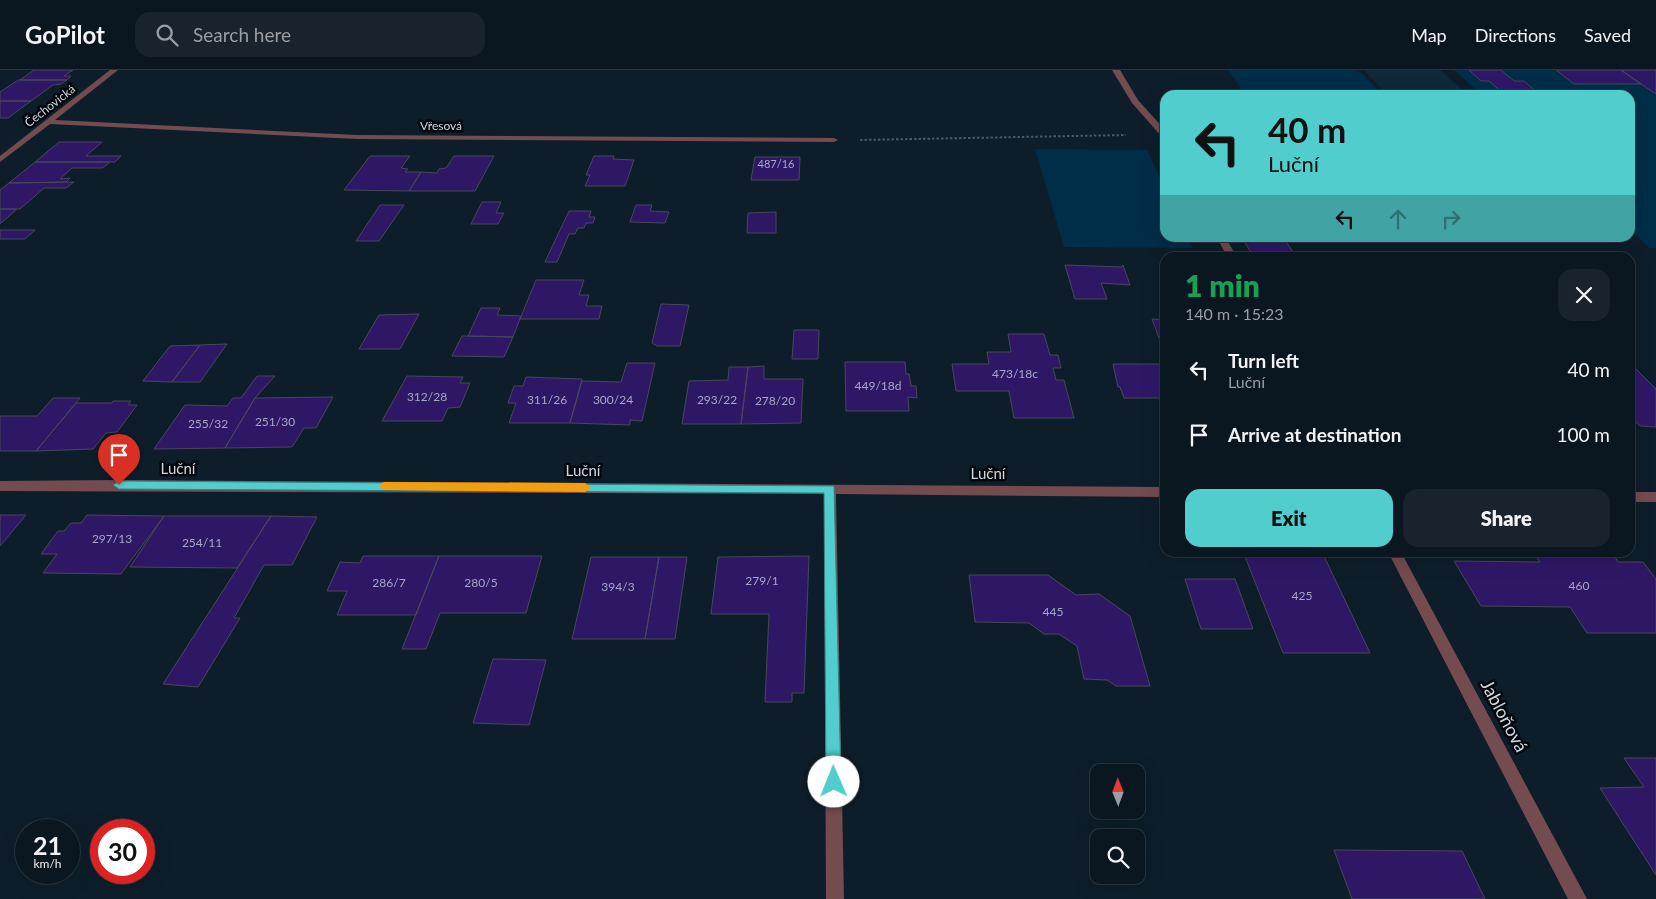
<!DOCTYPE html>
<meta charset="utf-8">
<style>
body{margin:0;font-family:Lato,sans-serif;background:#18232d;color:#f1f3f6;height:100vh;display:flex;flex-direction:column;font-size:19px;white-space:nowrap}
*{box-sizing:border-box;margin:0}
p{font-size:16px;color:#999fa5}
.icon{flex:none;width:28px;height:28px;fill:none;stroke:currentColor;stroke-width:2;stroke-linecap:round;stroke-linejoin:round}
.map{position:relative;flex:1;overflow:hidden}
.side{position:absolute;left:1160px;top:182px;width:475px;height:305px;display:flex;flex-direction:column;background:#0a1620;border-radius:15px;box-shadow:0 5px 20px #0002,0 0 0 1px #2a353e}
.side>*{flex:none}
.top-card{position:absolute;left:1160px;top:20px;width:475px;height:152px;border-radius:15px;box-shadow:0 5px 20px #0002,0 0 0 1px #2a353e;background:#52cdcd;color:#111;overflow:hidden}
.needle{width:32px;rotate:359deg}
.buttons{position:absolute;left:1090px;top:694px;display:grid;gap:10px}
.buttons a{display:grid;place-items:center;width:55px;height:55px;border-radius:10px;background:#0a1620;box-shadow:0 5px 20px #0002,0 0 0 1px #2a353e;font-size:25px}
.speed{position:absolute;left:15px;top:749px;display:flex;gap:10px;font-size:25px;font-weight:700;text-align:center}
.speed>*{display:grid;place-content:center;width:65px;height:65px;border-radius:50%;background:#0a1620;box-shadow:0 5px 20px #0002,0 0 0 1px #2a353e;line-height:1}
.speed small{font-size:12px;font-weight:400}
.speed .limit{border:8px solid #d22;background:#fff;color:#111}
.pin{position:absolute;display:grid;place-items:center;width:42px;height:42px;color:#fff;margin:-51px -21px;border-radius:50% 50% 50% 0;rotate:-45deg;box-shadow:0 0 5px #0007}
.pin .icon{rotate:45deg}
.me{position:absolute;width:55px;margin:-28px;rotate:359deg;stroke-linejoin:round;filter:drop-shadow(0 0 4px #0008)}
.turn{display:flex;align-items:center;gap:18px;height:105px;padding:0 25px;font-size:22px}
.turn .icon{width:65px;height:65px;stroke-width:2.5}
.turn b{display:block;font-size:35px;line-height:42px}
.lanes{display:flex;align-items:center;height:48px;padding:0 25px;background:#0003;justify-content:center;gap:25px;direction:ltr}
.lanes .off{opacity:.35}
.round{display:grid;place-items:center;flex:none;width:52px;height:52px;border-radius:15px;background:#18232d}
.headline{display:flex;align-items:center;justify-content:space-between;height:85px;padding:0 25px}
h1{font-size:30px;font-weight:800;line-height:38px;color:#1e9e55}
.cta{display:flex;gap:10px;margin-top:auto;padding:10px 25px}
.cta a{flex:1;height:58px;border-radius:15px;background:#52cdcd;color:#111;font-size:20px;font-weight:800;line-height:58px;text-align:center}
.cta a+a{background:#18232d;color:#f1f3f6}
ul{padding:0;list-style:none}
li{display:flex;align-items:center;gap:15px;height:65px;padding:0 25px}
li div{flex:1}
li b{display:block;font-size:19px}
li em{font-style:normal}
header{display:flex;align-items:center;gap:30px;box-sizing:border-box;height:70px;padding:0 25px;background:#0a1620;border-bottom:1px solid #2a353e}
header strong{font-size:24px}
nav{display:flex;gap:28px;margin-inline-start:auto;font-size:18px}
.search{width:350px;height:45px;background:#18232d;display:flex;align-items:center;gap:12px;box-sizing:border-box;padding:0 18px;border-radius:15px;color:#999fa5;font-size:19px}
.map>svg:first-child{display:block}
</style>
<header>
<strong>GoPilot</strong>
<div class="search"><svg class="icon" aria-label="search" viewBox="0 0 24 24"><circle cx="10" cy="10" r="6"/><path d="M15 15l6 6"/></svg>Search here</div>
<nav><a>Map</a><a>Directions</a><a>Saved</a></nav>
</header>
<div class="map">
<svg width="1656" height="829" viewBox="0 0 1656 829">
<rect width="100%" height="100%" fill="#0d1e2a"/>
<path fill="#102837" d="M 1364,0 L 1440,0 L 1468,25 L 1387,25 Z"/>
<path fill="#002d48" d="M 1228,0 L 1355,0 L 1364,5 L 1383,25 L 1246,25 Z
M 1454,0 L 1656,0 L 1656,178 L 1650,178 L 1630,160 L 1630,25 L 1482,25 Z
M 1035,79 L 1147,80 L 1165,118 L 1165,168 L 1188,168 L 1193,178 L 1064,177 Z"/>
<path fill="#2e1866" stroke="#48475a" d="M 34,0 L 73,0 L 64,6 L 71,6 L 67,10 L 20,10 Z
M 1469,0 L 1501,0 L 1514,11 L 1524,11 L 1540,25 L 1505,25 L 1489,11 L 1481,11 Z
M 1556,0 L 1621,0 L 1641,14 L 1574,14 Z
M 1621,0 L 1656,0 L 1656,24 L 1641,14 Z
M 18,10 L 67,10 L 61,14 L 53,15 L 31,31 L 0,31 L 0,22 Z
M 0,31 L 31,31 L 8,48 L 0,48 Z
M 59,72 L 102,72 L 86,86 L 121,86 L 115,92 L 35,92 Z
M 370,86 L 410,86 L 401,98 L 408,99 L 405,102 L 421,102 L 409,121 L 344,120 Z
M 454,86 L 494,86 L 475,121 L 409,121 L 421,102 L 437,103 L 439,99 L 446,98 Z
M 594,86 L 614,86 L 613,89 L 634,90 L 625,116 L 585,116 L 590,105 L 586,105 Z
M 755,87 L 800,87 L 799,110 L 751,110 Z
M 35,92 L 110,92 L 103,98 L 72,98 L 60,109 L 70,108 L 66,112 L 9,113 Z
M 74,112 L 66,118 L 44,118 L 20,139 L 0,139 L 0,120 L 9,113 Z
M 482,132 L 501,132 L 496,143 L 504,143 L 498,154 L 471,154 Z
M 380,135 L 404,135 L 379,171 L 356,171 Z
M 636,135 L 652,135 L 650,141 L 669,142 L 665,153 L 630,152 Z
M 0,139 L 17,139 L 0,154 Z
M 569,141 L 591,141 L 589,147 L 595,147 L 593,153 L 586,153 L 584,158 L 578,158 L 575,164 L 569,164 L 557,192 L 545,192 Z
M 776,142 L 776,163 L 747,163 L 748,143 Z
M 0,160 L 35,160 L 25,169 L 0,169 Z
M 1242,168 L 1284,168 L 1294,184 L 1252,184 Z
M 1065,195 L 1122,197 L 1123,195 L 1130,215 L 1101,213 L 1107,229 L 1075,229 Z
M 536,210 L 584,210 L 579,225 L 589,225 L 586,236 L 602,236 L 599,249 L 520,249 Z
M 661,234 L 689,235 L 680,276 L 657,276 L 652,273 Z
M 481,238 L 500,238 L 497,245 L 521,246 L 513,267 L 468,266 Z
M 419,244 L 400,279 L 359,279 L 379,245 Z
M 1152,249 L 1165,250 L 1165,284 Z
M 794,260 L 819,260 L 818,289 L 792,289 Z
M 1008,264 L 1044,264 L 1050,285 L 1058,285 L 1061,298 L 1053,298 L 1056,310 L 1064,310 L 1074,348 L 1014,348 L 1009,321 L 956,321 L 952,294 L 989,294 L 987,282 L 1011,282 Z
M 462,266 L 468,266 L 513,267 L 504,287 L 452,286 Z
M 227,274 L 200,312 L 172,312 L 200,275 Z
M 200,275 L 172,312 L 143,311 L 170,276 Z
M 1165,291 L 1165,328 L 1124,328 L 1120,317 L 1118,317 L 1113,294 L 1161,294 Z
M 845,292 L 905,292 L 906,304 L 909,304 L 911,316 L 916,316 L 917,328 L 908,327 L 909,341 L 846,341 Z
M 627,293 L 655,293 L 642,351 L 630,350 L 630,355 L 570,353 L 582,311 L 621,312 Z
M 1630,293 L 1656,319 L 1656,357 L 1640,356 L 1630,345 Z
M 764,296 L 764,309 L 803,309 L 801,353 L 741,354 L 748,297 Z
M 729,297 L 748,297 L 741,354 L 682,354 L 689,311 L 728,310 Z
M 257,306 L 275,306 L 255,328 L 225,378 L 154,379 L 185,335 L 227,336 L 233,328 L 241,328 Z
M 407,306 L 463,307 L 460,313 L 470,313 L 460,337 L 448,338 L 442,351 L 382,351 Z
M 526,307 L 582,309 L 570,353 L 509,353 L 516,333 L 508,333 L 514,316 L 523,316 Z
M 333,327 L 316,358 L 304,358 L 292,377 L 225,378 L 255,328 Z
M 53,328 L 80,328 L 36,381 L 0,381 L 0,346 L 37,346 Z
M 113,331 L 131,331 L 128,335 L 137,335 L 117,362 L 106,363 L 93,379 L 36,381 L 76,333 L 112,333 Z
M 0,445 L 26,445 L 0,476 Z
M 87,445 L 164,446 L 121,504 L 43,503 L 57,484 L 41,484 L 58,461 L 64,461 L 71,453 L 81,453 Z
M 164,446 L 271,446 L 237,498 L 130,497 Z
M 271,446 L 317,447 L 292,495 L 264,495 L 234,548 L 240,548 L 198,617 L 163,614 Z
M 1244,484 L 1323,484 L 1370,583 L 1283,583 Z
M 363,486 L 439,486 L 416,545 L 337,545 L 347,521 L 327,521 L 340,492 L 360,493 Z
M 439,486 L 542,486 L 526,543 L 440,543 L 426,579 L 402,579 Z
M 809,486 L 804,623 L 792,623 L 792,632 L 765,632 L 769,544 L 711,544 L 718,487 Z
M 591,487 L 659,487 L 645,569 L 572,569 Z
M 659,487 L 687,487 L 675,569 L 645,569 Z
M 1536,487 L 1615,487 L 1618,492 L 1643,492 L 1656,509 L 1656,563 L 1587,563 L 1570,537 L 1481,536 L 1454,491 L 1540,492 Z
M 969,505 L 1048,505 L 1076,525 L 1099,524 L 1130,546 L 1150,616 L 1116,616 L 1107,610 L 1084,609 L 1077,576 L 1059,564 L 1044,564 L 1029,553 L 975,552 Z
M 1185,509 L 1235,509 L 1253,559 L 1201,559 Z
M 493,589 L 546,590 L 529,655 L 473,653 Z
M 1624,688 L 1656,688 L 1656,805 L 1600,718 L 1644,717 Z
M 1334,780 L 1462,781 L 1485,829 L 1352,829 Z"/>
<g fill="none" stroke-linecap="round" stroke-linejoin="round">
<path stroke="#495863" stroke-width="2" stroke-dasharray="2.5 2" stroke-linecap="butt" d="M 860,70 L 1126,65"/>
<path fill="#744b4f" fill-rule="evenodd" d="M 110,0 L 118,0 L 55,50 L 357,65 L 834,68 L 838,70 L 834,72 L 357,69 L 50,54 L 0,92 L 0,86 Z
M 1112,0 L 1120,0 L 1138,30 L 1165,60 L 1165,67 L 1162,67 L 1132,33 Z
M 1217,168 L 1226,168 L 1237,188 L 1228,188 Z
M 119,410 L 1165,417 L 1165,427 L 836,424 L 844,829 L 826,829 L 824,424 L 0,421 L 0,411 Z
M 1630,422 L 1656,422 L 1656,432 L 1630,432 Z
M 1388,482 L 1401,482 L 1587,829 L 1568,829 Z"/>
</g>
<path fill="#52cdcd" stroke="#358585" d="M 119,411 L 834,416 L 841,712 L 839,717 L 834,719 L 828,717 L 826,712 L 824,423 L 119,419 L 113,415 Z"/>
<path fill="#f59e0b" d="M 384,412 L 585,413 L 591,418 L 585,422 L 384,420 L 379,416 Z"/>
<g text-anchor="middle" stroke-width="5" stroke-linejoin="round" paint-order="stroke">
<g font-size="11" fill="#a6a8c2">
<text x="776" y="98">487/16</text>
</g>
<g font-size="12" fill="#ced8e1" stroke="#03070c">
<text transform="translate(50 36) rotate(-38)" y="4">Čechovická</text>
<text x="441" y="60">Vřesová</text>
</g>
<g font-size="12" fill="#a6a8c2">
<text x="1015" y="308">473/18c</text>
<text x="878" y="320">449/18d</text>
<text x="427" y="331">312/28</text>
<text x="547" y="334">311/26</text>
<text x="613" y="334">300/24</text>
<text x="717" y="334">293/22</text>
<text x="775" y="335">278/20</text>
<text x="275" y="356">251/30</text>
<text x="208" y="358">255/32</text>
<text x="112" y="473">297/13</text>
<text x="202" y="477">254/11</text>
<text x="762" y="515">279/1</text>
<text x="389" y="517">286/7</text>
<text x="481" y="517">280/5</text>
<text x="1579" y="520">460</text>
<text x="618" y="521">394/3</text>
<text x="1302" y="530">425</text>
<text x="1053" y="546">445</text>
</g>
<g font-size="15" fill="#ced8e1" stroke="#03070c">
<text x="178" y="404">Luční</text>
<text x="583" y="406">Luční</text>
<text x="988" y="409">Luční</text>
</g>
<g font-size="18" fill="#ced8e1" stroke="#03070c">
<text transform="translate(1504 646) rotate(62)" y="6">Jabloňová</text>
</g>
</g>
</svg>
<div class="buttons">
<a><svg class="needle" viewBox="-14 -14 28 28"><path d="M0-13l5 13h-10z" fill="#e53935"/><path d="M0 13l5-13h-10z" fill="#999fa5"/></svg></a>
<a><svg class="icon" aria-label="search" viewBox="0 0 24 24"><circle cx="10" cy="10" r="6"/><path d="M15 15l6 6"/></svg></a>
</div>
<div class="speed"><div>21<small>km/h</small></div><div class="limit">30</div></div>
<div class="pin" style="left:119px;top:415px;background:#d93025"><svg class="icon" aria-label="arrive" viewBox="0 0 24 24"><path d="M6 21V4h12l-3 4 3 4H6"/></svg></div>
<svg class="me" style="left:834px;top:712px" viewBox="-20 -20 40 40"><circle r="19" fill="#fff"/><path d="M0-13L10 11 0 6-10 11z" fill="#52cdcd"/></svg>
<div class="top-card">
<div class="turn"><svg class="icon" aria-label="left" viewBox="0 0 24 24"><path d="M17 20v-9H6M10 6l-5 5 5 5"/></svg><div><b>40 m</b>Luční</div></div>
<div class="lanes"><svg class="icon" aria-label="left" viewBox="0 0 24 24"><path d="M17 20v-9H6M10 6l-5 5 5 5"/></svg><svg class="icon off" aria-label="ahead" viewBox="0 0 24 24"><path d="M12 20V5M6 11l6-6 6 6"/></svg><svg class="icon off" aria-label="right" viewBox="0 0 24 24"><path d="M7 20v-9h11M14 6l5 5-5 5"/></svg></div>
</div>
<section class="side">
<div class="headline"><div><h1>1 min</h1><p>140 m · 15:23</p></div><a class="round"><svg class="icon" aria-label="close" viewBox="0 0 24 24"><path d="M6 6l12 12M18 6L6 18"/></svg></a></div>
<ul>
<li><svg class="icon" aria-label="left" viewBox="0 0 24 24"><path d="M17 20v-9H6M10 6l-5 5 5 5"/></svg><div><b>Turn left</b><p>Luční</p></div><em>40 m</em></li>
<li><svg class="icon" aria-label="arrive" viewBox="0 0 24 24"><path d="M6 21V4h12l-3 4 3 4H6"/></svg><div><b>Arrive at destination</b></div><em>100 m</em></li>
</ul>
<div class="cta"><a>Exit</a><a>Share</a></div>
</section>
</div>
